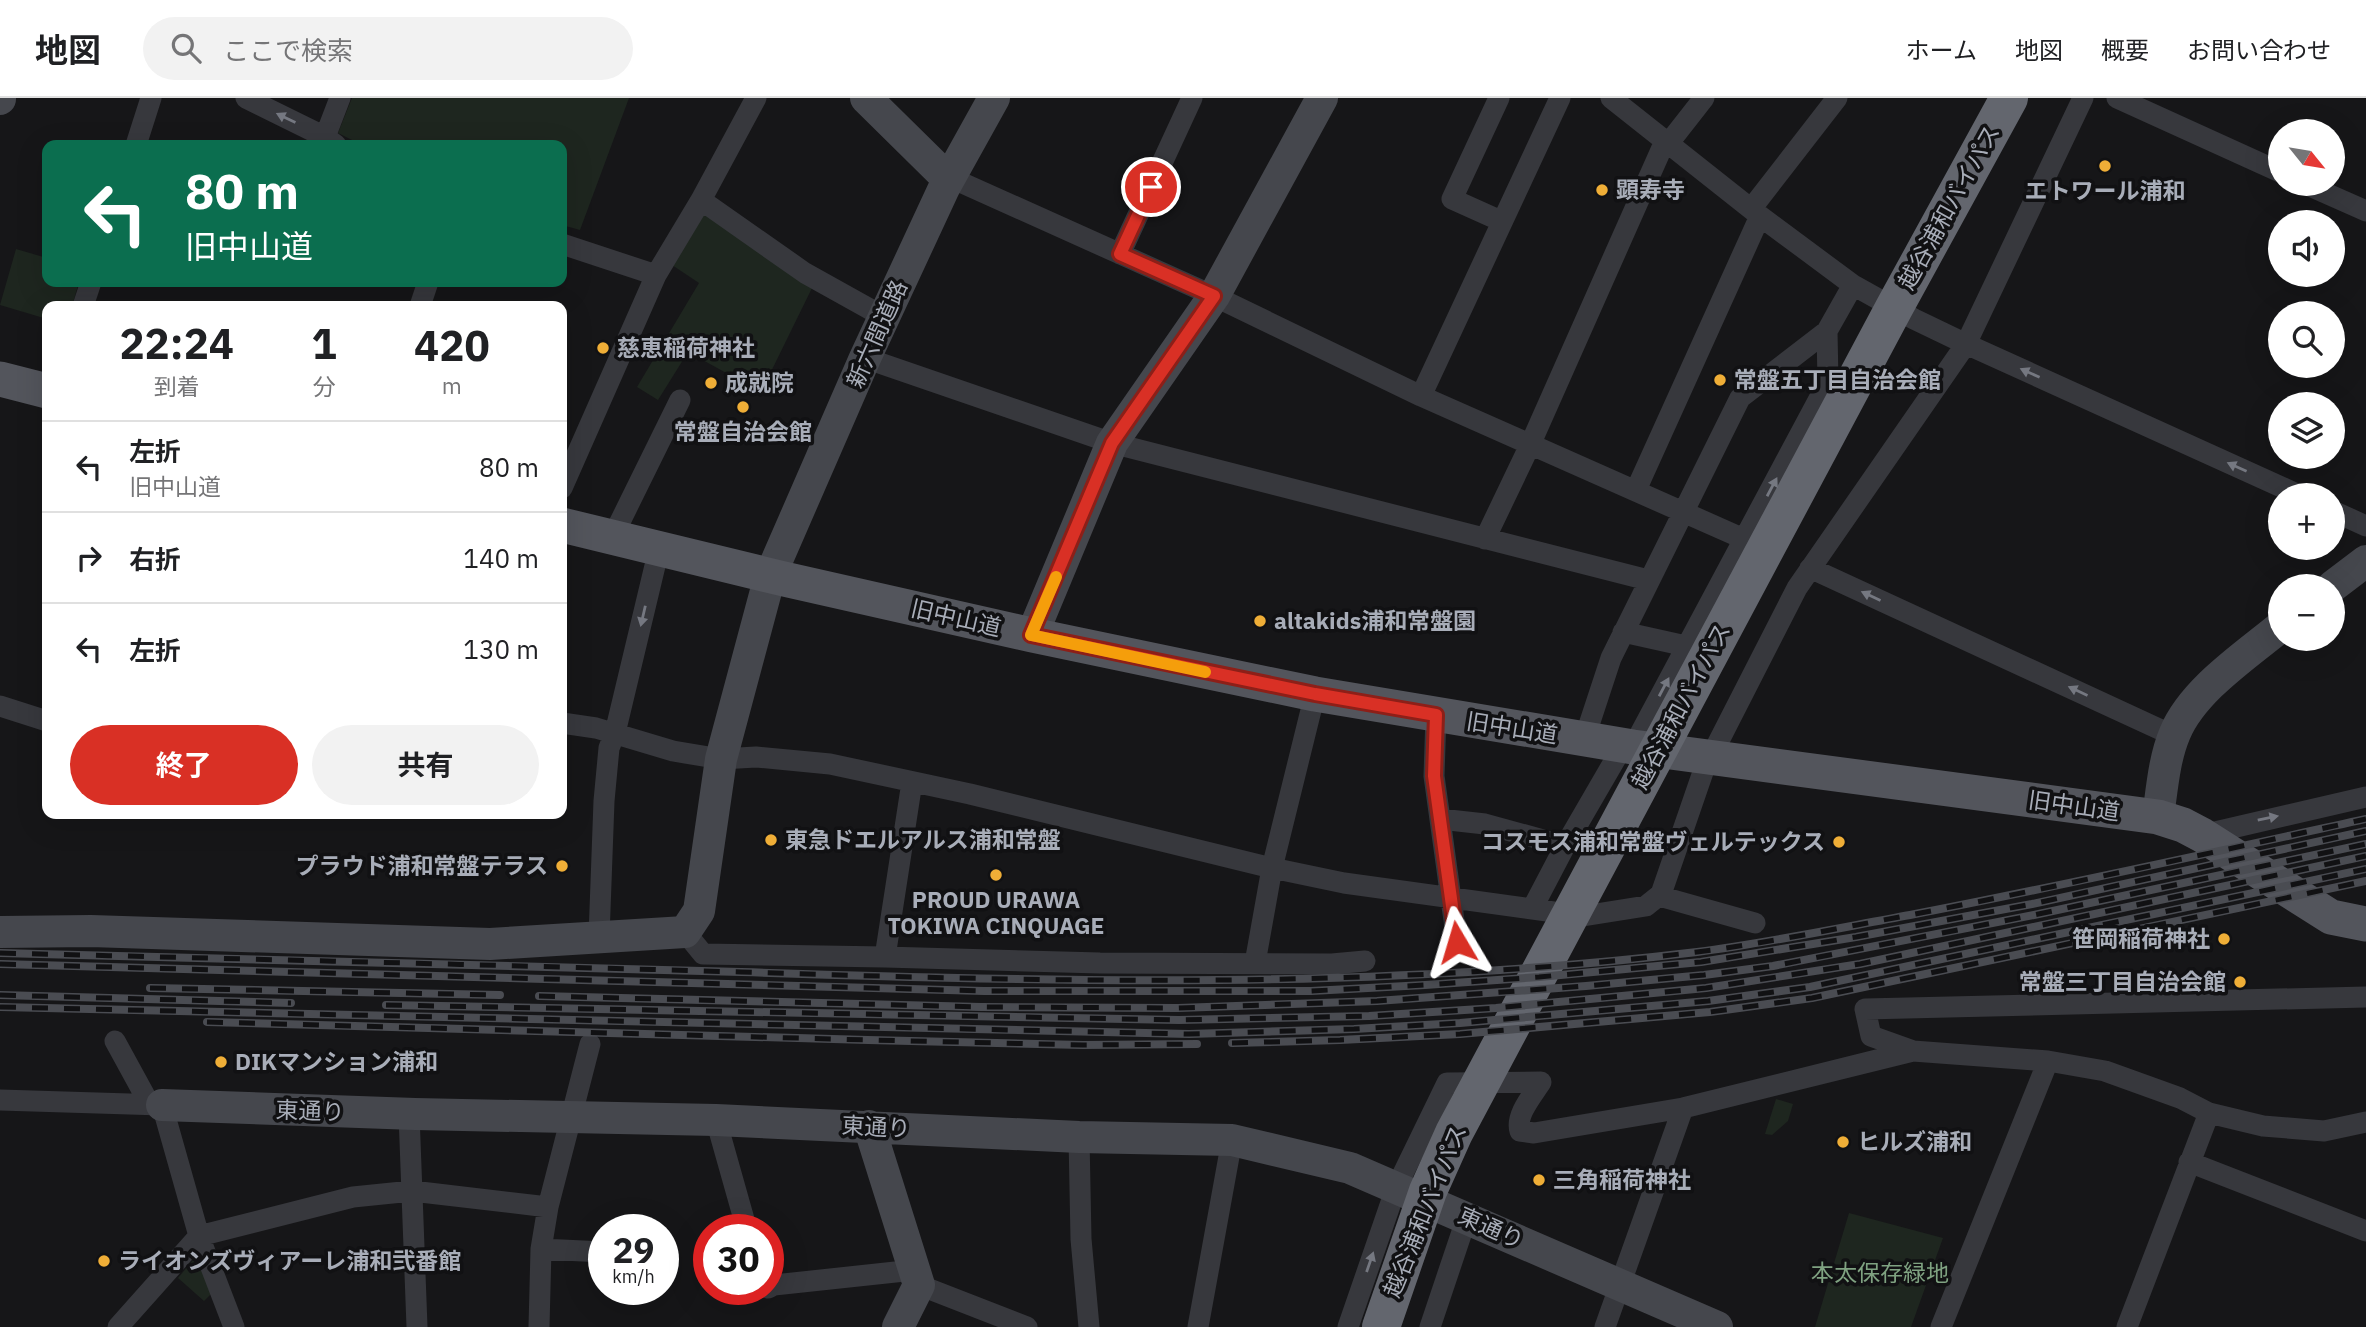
<!DOCTYPE html>
<html lang="ja">
<meta charset="utf-8">
<style>
body{margin:0;font-family:"IBM Plex Sans","Noto Sans JP",sans-serif;background:#f2f2f2;color:#202124;height:100vh;display:flex;flex-direction:column;font-size:26px;white-space:nowrap}
*{box-sizing:border-box;margin:0}
p{font-size:23px;color:#757577}
.icon{flex:none;width:38px;height:38px;fill:none;stroke:currentColor;stroke-width:2;stroke-linecap:round;stroke-linejoin:round}
.map{position:relative;flex:1;overflow:hidden}
.side{position:absolute;left:42px;top:203px;width:525px;height:518px;display:flex;flex-direction:column;background:#fff;border-radius:14px;box-shadow:0 7px 28px #0002}
.side>*{flex:none}
.banner{position:absolute;left:42px;top:42px;width:525px;height:147px;border-radius:14px;box-shadow:0 7px 28px #0002;background:#0b6e4f;color:#fff;overflow:hidden}
.needle{width:46px;rotate:120deg}
.controls{position:absolute;left:2268px;top:21px;display:grid;gap:14px}
.controls a{display:grid;place-items:center;width:77px;height:77px;border-radius:50%;background:#fff;box-shadow:0 7px 28px #0002;font-size:35px}
.speed{position:absolute;left:588px;top:1116px;display:flex;gap:14px;font-size:35px;font-weight:700;text-align:center}
.speed>*{display:grid;place-content:center;width:91px;height:91px;border-radius:50%;background:#fff;box-shadow:0 7px 28px #0002;line-height:1}
.speed small{font-size:18px;font-weight:400}
.speed .limit{border:10px solid #d22;background:#fff;color:#111}
.pin{position:absolute;display:grid;place-items:center;width:60px;height:60px;color:#fff;margin:-30px;border:4px solid #fff;border-radius:50%;box-shadow:0 2px 7px #0007}
.me{position:absolute;width:77px;margin:-38px;rotate:353deg;stroke-linejoin:round;filter:drop-shadow(0 0 5px #0008)}
.turn{display:flex;align-items:center;gap:24px;height:147px;padding:0 28px;font-size:32px}
.turn .icon{width:91px;height:91px;stroke-width:2.5}
.turn b{display:block;font-size:49px;line-height:60px}
.eta{display:flex;justify-content:space-evenly;align-items:center;height:119px;text-align:center}
.eta b{font-size:42px;font-weight:700;line-height:49px}
.primary-button{display:flex;gap:14px;margin-top:auto;padding:14px 28px}
.primary-button a{flex:1;height:80px;border-radius:42px;background:#d93025;color:#fff;font-size:28px;font-weight:700;line-height:80px;text-align:center}
.primary-button a+a{background:#f2f2f2;color:#202124}
ul{padding:0;list-style:none}
li{display:flex;align-items:center;gap:21px;height:91px;padding:0 28px;border-top:2px solid #e0e0e0}
li div{flex:1}
li b{display:block;font-size:26px}
li em{font-style:normal}
header{display:flex;align-items:center;gap:42px;box-sizing:border-box;height:98px;padding:0 35px;background:#fff;border-bottom:2px solid #e0e0e0}
header strong{font-size:33px}
nav{display:flex;gap:38px;margin-inline-start:auto;font-size:24px}
.search{width:490px;height:63px;background:#f2f2f2;display:flex;align-items:center;gap:18px;box-sizing:border-box;padding:0 24px;border-radius:38px;color:#757577;font-size:26px}
.map>svg:first-child{display:block}
</style>
<header>
<strong>地図</strong>
<div class="search"><svg class="icon" aria-label="search" viewBox="0 0 24 24"><circle cx="10" cy="10" r="6"/><path d="M15 15l6 6"/></svg>ここで検索</div>
<nav><a>ホーム</a><a>地図</a><a>概要</a><a>お問い合わせ</a></nav>
</header>
<div class="map">
<svg width="2366" height="1229" viewBox="0 0 2366 1229">
<rect width="100%" height="100%" fill="#161618"/>
<path fill="#1e261f" d="M 352,0 L 629,0 L 580,132 L 562,127 L 562,47 L 362,47 L 338,35 Z
M 701,111 L 812,190 L 761,294 L 688,254 L 658,302 L 637,289 L 699,185 L 672,167 Z
M 16,151 L 47,160 L 47,184 L 79,184 L 72,208 L 47,208 L 47,221 L 0,207 Z
M 1776,1001 L 1793,1006 L 1788,1023 L 1772,1037 L 1765,1036 Z
M 1849,1115 L 1943,1140 L 1911,1229 L 1815,1229 Z
M 193,1162 L 201,1163 L 213,1194 L 204,1203 L 178,1180 Z"/>
<g fill="none" stroke-linecap="round" stroke-linejoin="round">
<path stroke="#37383d" stroke-width="21" d="M 246,0 L 325,39 L 336,47
M 1499,0 L 1452,101 L 1501,123
M 2083,0 L 1966,246 L 2299,397
M 2117,0 L 2280,74
M 325,39 L 340,0
M 1668,46 L 1704,0
M 136,47 L 151,0
M 949,79 L 1214,198 L 1421,298 L 1744,441
M 2305,86 L 2366,113
M 701,102 L 805,175 L 884,219
M 1751,111 L 1837,0
M 562,146 L 656,177 L 701,102 L 756,0
M 1120,156 L 1192,0
M 83,208 L 91,184
M 420,208 L 428,184
M 865,260 L 1112,345 L 1648,482
M 1421,298 L 1560,0
M 562,390 L 656,177
M 1636,392 L 1760,118
M 2333,413 L 2366,428
M 612,440 L 680,302
M 1485,441 L 1530,347 L 1665,43
M 1810,470 L 2159,631 L 2175,634
M 1623,534 L 1686,548
M 0,608 L 47,623
M 1436,617 L 1434,678 L 1457,844
M 562,625 L 596,630 L 673,653 L 721,661 L 756,659 L 830,666 L 970,696 L 1272,770 L 1344,785 L 1583,818 L 1646,808 L 1661,796 L 1703,674 L 1797,490 L 1966,246 L 1914,221 L 1853,187 L 1760,118 L 1611,0
M 1584,642 L 1611,560 L 1740,300 L 1827,233 L 1853,187
M 1633,649 L 1828,284 L 1827,233
M 1440,721 L 1485,726 L 1565,748
M 2202,737 L 2366,699
M 1659,798 L 1755,825
M 1532,811 L 1565,748 L 1623,648
M 685,834 L 703,856 L 885,859 L 1100,865 L 1332,866 L 1365,863
M 599,839 L 604,703 L 609,650 L 615,635 L 659,451
M 885,859 L 912,684
M 1255,865 L 1272,770 L 1315,596
M 115,943 L 150,1007
M 1913,953 L 1871,938 L 1865,911 L 2366,899
M 0,1002 L 162,1007 L 199,1138 L 234,1229
M 409,1016 L 417,1229
M 716,1022 L 747,1132
M 1079,1039 L 1081,1141 L 1089,1229
M 2189,1064 L 2366,1133
M 541,1151 L 604,1154
M 919,1187 L 1027,1229
M 768,1190 L 774,1187 L 914,1172
M 118,1229 L 199,1138 L 353,1099 L 412,1093 L 548,1109
M 539,1229 L 541,1151 L 548,1109 L 590,946
M 1198,1229 L 1232,1042
M 1348,1229 L 1396,1090 L 1447,985 L 1541,984 C 1533,997 1515,1017 1520,1033 L 1534,1035 L 1683,1010 L 1913,953 L 2048,963 L 2105,973 L 2180,1000 L 2209,1015 L 2263,1028 L 2324,1033 L 2366,1024
M 1430,1229 L 1467,1119
M 1605,1229 L 1683,1010
M 1941,1229 L 2048,963
M 2127,1229 L 2209,1015"/>
<path stroke="#45474d" stroke-width="32" d="M 866,0 L 940,73 L 949,79
M 0,1 L 0,0
M 2333,488 L 2366,463
M 1032,537 L 1112,345 L 1214,198 L 1322,0
M 2158,719 C 2162,691 2164,661 2175,635 C 2193,592 2245,558 2280,529
M 0,834 L 91,833 L 490,846 L 685,834 L 699,813 L 721,661 L 770,478 L 865,260 L 944,90 L 994,0
M 162,1007 L 415,1016 L 716,1022 L 1079,1039 L 1232,1042 L 1350,1070 L 1717,1229
M 869,1028 L 919,1187 L 898,1229"/>
<path stroke="#53555c" stroke-width="35" d="M 0,281 L 47,293
M 562,427 L 784,481 L 1032,537 L 1315,596 L 1633,649 L 2158,719 L 2183,727 L 2202,737 L 2331,819 L 2366,826"/>
<path stroke="#63666e" stroke-width="38" d="M 1381,1229 L 1428,1093 L 1454,1035 L 1894,210 L 2009,0"/>
<g stroke="#4a4c52" stroke-width="8">
<path id="rail" d="M 0,855 C 247,861 494,867 741,874 C 1060,884 1380,892 1697,854 C 1768,845 1839,830 1910,817 C 2062,788 2214,754 2366,721
M 0,866 L 984,893 L 1311,893 L 1425,887 L 1539,879 L 1701,864 L 1856,839 L 2032,806 L 2366,733
M 150,890 L 500,897
M 0,897 L 291,905
M 539,898 L 981,909 L 1178,910 L 1377,903 L 1586,888 L 1704,877 L 1773,868 L 2034,817 L 2366,746
M 386,907 L 1179,922 L 1369,918 L 1496,910 L 1706,890 L 1860,866 L 2366,758
M 0,909 L 1189,936 L 1354,931 L 1460,925 L 1708,903 L 1810,889 L 2366,771
M 207,924 L 868,942 L 1083,947 L 1197,946
M 1232,945 L 1340,942 L 1460,936 L 1710,914 L 1812,900 L 2366,783"/>
</g>
<use href="#rail" stroke="#111113" stroke-width="5" stroke-dasharray="16" stroke-linecap="butt"/>
</g>
<defs><path id="oneway-solid" d="M-6-.8H1V-3.2L6.5 0L1 3.2V.8H-6Z" transform="scale(1.75)"/></defs>
<g fill="#757881">
<use href="#oneway-solid" transform="translate(286 20) rotate(-154)"/>
<use href="#oneway-solid" transform="translate(2030 275) rotate(-156)"/>
<use href="#oneway-solid" transform="translate(2237 369) rotate(-156)"/>
<use href="#oneway-solid" transform="translate(1772 389) rotate(-62)"/>
<use href="#oneway-solid" transform="translate(1871 498) rotate(-155)"/>
<use href="#oneway-solid" transform="translate(643 518) rotate(103)"/>
<use href="#oneway-solid" transform="translate(1664 589) rotate(-62)"/>
<use href="#oneway-solid" transform="translate(2078 593) rotate(-155)"/>
<use href="#oneway-solid" transform="translate(2268 720) rotate(-12)"/>
<use href="#oneway-solid" transform="translate(1370 1164) rotate(-71)"/>
</g>
<g fill="none" stroke-linecap="round" stroke-linejoin="round">
<g stroke="#8d1f18" stroke-width="18">
<path id="route" d="M 1151,89 L 1120,156 L 1214,198 L 1112,345 L 1031,537 L 1315,596 L 1436,617 L 1434,678 L 1457,844"/>
</g>
<use href="#route" stroke="#d93025" stroke-width="12"/>
<path stroke="#f59e0b" stroke-width="12" d="M 1056,479 L 1031,537 L 1205,574"/>
</g>
<g fill="#efae37" stroke="#111113" stroke-width="2.5">
<circle cx="2105" cy="68" r="7"/>
<circle cx="1602" cy="92" r="7"/>
<circle cx="603" cy="250" r="7"/>
<circle cx="1720" cy="282" r="7"/>
<circle cx="711" cy="285" r="7"/>
<circle cx="743" cy="309" r="7"/>
<circle cx="1260" cy="523" r="7"/>
<circle cx="771" cy="742" r="7"/>
<circle cx="1839" cy="744" r="7"/>
<circle cx="562" cy="768" r="7"/>
<circle cx="996" cy="777" r="7"/>
<circle cx="2224" cy="841" r="7"/>
<circle cx="2240" cy="884" r="7"/>
<circle cx="221" cy="964" r="7"/>
<circle cx="1843" cy="1044" r="7"/>
<circle cx="1539" cy="1082" r="7"/>
<circle cx="104" cy="1163" r="7"/>
</g>
<g text-anchor="middle" stroke-width="7" stroke-linejoin="round" paint-order="stroke">
<g font-size="23" font-weight="bold" fill="#a8adb8" stroke="#111113" text-anchor="start">
<text x="1616" y="100">顕寿寺</text>
<text x="2105" y="101" text-anchor="middle">エトワール浦和</text>
<text x="617" y="258">慈恵稲荷神社</text>
<text x="1734" y="290">常盤五丁目自治会館</text>
<text x="725" y="293">成就院</text>
<text x="743" y="342" text-anchor="middle">常盤自治会館</text>
<text x="1274" y="531">altakids浦和常盤園</text>
<text x="785" y="750">東急ドエルアルス浦和常盤</text>
<text x="1825" y="752" text-anchor="end">コスモス浦和常盤ヴェルテックス</text>
<text x="548" y="776" text-anchor="end">プラウド浦和常盤テラス</text>
<text x="996" y="810" text-anchor="middle">PROUD URAWA<tspan x="996" dy="26">TOKIWA CINQUAGE</tspan></text>
<text x="2210" y="849" text-anchor="end">笹岡稲荷神社</text>
<text x="2226" y="892" text-anchor="end">常盤三丁目自治会館</text>
<text x="235" y="972">DIKマンション浦和</text>
<text x="1857" y="1052">ヒルズ浦和</text>
<text x="1553" y="1090">三角稲荷神社</text>
<text x="118" y="1171">ライオンズヴィアーレ浦和弐番館</text>
</g>
<g font-size="23" fill="#a8adb8" stroke="#111113">
<text transform="translate(1949 109) rotate(-61)" y="8">越谷浦和バイパス</text>
<text transform="translate(877 236) rotate(-66)" y="8">新六間道路</text>
<text transform="translate(956 520) rotate(13)" y="8">旧中山道</text>
<text transform="translate(1681 608) rotate(-62)" y="8">越谷浦和バイパス</text>
<text transform="translate(1512 630) rotate(9)" y="8">旧中山道</text>
<text transform="translate(2074 708) rotate(8)" y="8">旧中山道</text>
<text transform="translate(310 1013) rotate(2)" y="8">東通り</text>
<text transform="translate(876 1029) rotate(3)" y="8">東通り</text>
<text transform="translate(1425 1113) rotate(-68)" y="8">越谷浦和バイパス</text>
<text transform="translate(1491 1130) rotate(24)" y="8">東通り</text>
</g>
<g font-size="23" fill="#7fa281" stroke="#111113">
<text x="1880" y="1183">本太保存緑地</text>
</g>
</g>
</svg>
<div class="controls">
<a><svg class="needle" viewBox="-14 -14 28 28"><path d="M0-13l5 13h-10z" fill="#e53935"/><path d="M0 13l5-13h-10z" fill="#757577"/></svg></a>
<a><svg class="icon" aria-label="sound" viewBox="0 0 24 24"><path d="M4 9h4l5-4v14l-5-4H4zM17 9q2 3 0 6"/></svg></a>
<a><svg class="icon" aria-label="search" viewBox="0 0 24 24"><circle cx="10" cy="10" r="6"/><path d="M15 15l6 6"/></svg></a>
<a><svg class="icon" aria-label="layers" viewBox="0 0 24 24"><path d="M12 4l9 5-9 5-9-5zM3 14l9 5 9-5"/></svg></a>
<a>+</a>
<a>−</a>
</div>
<div class="speed"><div>29<small>km/h</small></div><div class="limit">30</div></div>
<div class="pin" style="left:1151px;top:89px;background:#d93025"><svg class="icon" aria-label="arrive" viewBox="0 0 24 24"><path d="M6 21V4h12l-3 4 3 4H6"/></svg></div>
<svg class="me" style="left:1457px;top:844px" viewBox="-20 -20 40 40"><path d="M0-17L14 15 0 8-14 15z" fill="#d93025" stroke="#fff" stroke-width="4"/></svg>
<div class="banner">
<div class="turn"><svg class="icon" aria-label="left" viewBox="0 0 24 24"><path d="M17 20v-9H6M10 6l-5 5 5 5"/></svg><div><b>80 m</b>旧中山道</div></div>
</div>
<section class="side">
<div class="eta">
<div><b>22:24</b><p>到着</p></div>
<div><b>1</b><p>分</p></div>
<div><b>420</b><p>m</p></div>
</div>
<ul>
<li><svg class="icon" aria-label="left" viewBox="0 0 24 24"><path d="M17 20v-9H6M10 6l-5 5 5 5"/></svg><div><b>左折</b><p>旧中山道</p></div><em>80 m</em></li>
<li><svg class="icon" aria-label="right" viewBox="0 0 24 24"><path d="M7 20v-9h11M14 6l5 5-5 5"/></svg><div><b>右折</b></div><em>140 m</em></li>
<li><svg class="icon" aria-label="left" viewBox="0 0 24 24"><path d="M17 20v-9H6M10 6l-5 5 5 5"/></svg><div><b>左折</b></div><em>130 m</em></li>
</ul>
<div class="primary-button"><a>終了</a><a>共有</a></div>
</section>
</div>
